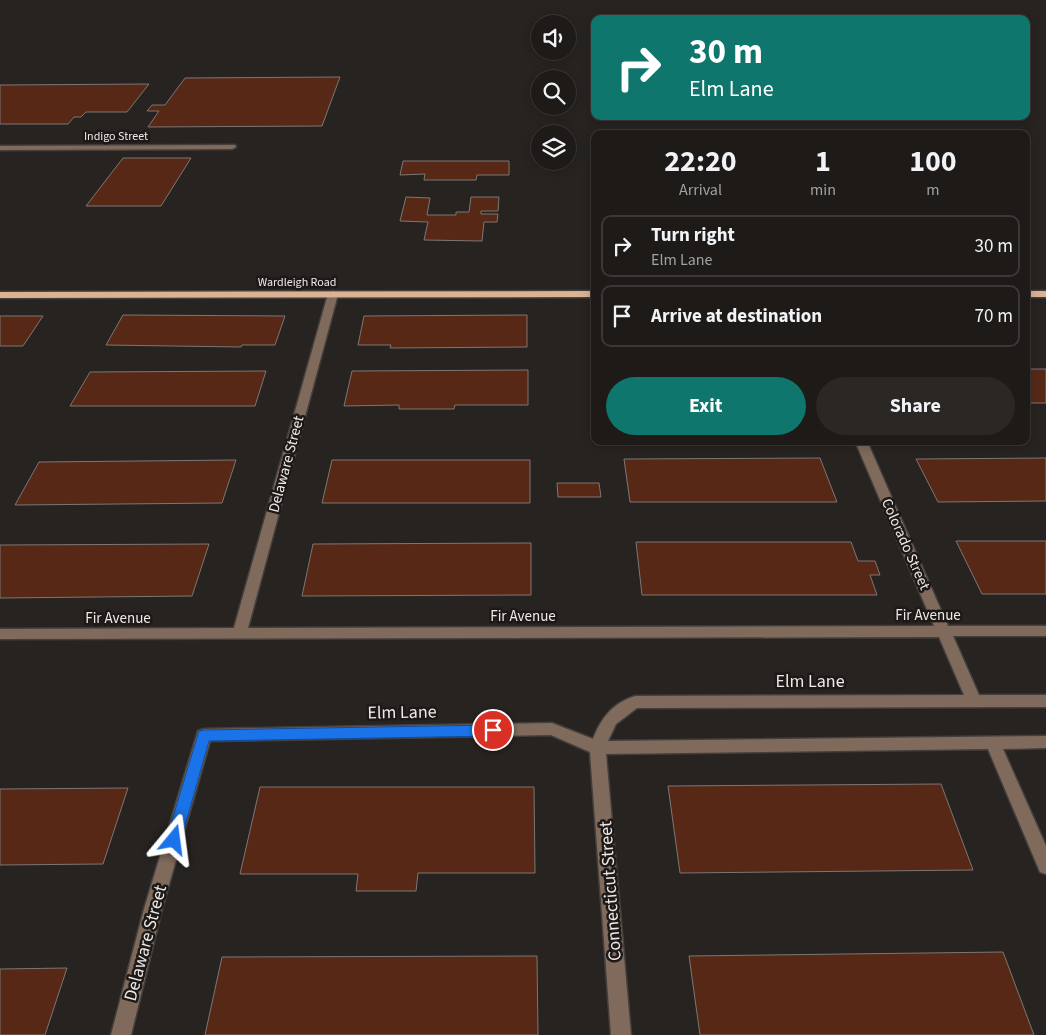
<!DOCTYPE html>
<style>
body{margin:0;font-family:"Source Sans 3",sans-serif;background:#2a2725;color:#f1f3f6;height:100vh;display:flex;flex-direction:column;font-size:19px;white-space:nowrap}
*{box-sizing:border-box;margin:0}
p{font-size:16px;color:#a0a1a2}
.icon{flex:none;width:28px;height:28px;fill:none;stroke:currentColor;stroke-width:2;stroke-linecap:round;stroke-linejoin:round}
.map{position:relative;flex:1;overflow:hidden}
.details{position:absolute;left:591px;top:130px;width:439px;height:315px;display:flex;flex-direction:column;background:#1d1a18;border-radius:10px;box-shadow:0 2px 12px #0003,0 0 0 1px #3b3837}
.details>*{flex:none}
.top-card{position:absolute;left:591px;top:15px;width:439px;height:105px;border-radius:10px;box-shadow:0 2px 12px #0003,0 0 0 1px #3b3837;background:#0f766e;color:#fff;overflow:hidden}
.tools{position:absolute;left:531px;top:15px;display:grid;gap:10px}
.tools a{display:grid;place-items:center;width:45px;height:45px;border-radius:50%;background:#1d1a18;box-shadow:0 2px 12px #0003,0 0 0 1px #3b3837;font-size:25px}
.pin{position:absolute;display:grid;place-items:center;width:42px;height:42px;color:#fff;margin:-21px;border:2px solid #fff;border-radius:50%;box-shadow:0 1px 5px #0007}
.me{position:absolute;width:55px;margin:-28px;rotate:16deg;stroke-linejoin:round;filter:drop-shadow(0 0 4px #0008)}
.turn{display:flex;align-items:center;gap:18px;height:105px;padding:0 15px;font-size:22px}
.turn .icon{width:65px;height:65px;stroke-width:2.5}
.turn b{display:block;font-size:35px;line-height:42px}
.eta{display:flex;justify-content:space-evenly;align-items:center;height:85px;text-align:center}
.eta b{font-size:30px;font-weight:700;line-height:35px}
.primary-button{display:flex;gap:10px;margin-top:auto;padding:10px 15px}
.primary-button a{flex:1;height:58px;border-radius:30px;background:#0f766e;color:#fff;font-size:20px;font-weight:700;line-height:58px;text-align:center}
.primary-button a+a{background:#2a2725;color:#f1f3f6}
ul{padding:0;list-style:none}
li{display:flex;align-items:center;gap:15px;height:62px;margin:0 10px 8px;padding:0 5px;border:2px solid #3b3837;border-radius:10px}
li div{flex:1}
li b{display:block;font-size:19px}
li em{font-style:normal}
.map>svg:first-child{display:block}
</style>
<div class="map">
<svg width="1046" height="1035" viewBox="0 0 1046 1035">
<rect width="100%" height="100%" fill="#272320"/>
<path fill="#582817" stroke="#7c7774" d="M 340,77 L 322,126 L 148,127 L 159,111 L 147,111 L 152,105 L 165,105 L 185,78 Z
M 149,84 L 127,112 L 86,112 L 81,117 L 74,117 L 68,124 L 0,124 L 0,85 Z
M 123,158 L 191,158 L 161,206 L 86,206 Z
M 403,161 L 509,161 L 509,175 L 477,175 L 476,180 L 424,180 L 425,174 L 400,175 Z
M 406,197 L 430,198 L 427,215 L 456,215 L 456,212 L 469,212 L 471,197 L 499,197 L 498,211 L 481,211 L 481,214 L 498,214 L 497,222 L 484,222 L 482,241 L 424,240 L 428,222 L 400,221 Z
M 123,315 L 285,316 L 275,345 L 242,345 L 241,347 L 106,345 Z
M 527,315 L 527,347 L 390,348 L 391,345 L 358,345 L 364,316 Z
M 0,316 L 43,316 L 23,346 L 0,346 Z
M 1026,369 L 1046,369 L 1046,403 L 1026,403 Z
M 528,370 L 528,405 L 455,405 L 454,409 L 399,409 L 399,405 L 344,406 L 352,371 Z
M 266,371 L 255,406 L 70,406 L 90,372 Z
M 820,458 L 837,502 L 630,502 L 624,459 Z
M 1046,458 L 1046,501 L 938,502 L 916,459 Z
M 236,460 L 222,503 L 15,505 L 39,462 Z
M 332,460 L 530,460 L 530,503 L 322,503 Z
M 557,483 L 599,483 L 601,497 L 558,497 Z
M 956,541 L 1046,541 L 1046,594 L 982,594 Z
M 636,542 L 851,542 L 858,561 L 875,561 L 880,575 L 870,575 L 877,595 L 642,595 Z
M 531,543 L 531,595 L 302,596 L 313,544 Z
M 209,544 L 192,596 L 0,598 L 0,545 Z
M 941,784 L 973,870 L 680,873 L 668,786 Z
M 260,787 L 534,787 L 535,873 L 418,873 L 416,891 L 356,891 L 358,874 L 240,874 Z
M 128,788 L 103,864 L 0,865 L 0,789 Z
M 1003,952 L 1034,1035 L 700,1035 L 689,956 Z
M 537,956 L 538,1035 L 205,1035 L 222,957 Z
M 67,968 L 45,1035 L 0,1035 L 0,969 Z"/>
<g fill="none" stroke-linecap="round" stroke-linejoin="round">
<g stroke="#433f3c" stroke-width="3">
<path id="minor" d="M 235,145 L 236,147 L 232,149 L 0,150 L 0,146 Z
M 333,291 L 338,294 L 248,628 L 934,626 L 855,441 L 867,441 L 948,626 L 1046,626 L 1046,636 L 953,636 L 979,695 L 1046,695 L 1046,707 L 637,708 L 616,724 L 608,741 L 1046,736 L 1046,748 L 1003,749 L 1046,846 L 1046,874 L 1040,872 L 988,749 L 606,754 L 631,1035 L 611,1035 L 590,752 L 551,735 L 210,741 L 162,909 L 131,1035 L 111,1035 L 144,909 L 198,731 L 204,729 L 552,723 L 593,739 C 601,718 613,703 635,696 L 964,695 L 939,637 L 0,639 L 0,629 L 234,628 L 328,294 Z"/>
</g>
<g stroke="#433f3c" stroke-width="3">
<path id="major" d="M 595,291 L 595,297 L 0,298 L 0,292 Z
M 1026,291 L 1046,291 L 1046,297 L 1026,297 Z"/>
</g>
<use href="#minor" fill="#7f6a5c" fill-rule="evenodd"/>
<use href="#major" fill="#ddb194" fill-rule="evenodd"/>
</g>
<path fill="#1a73e8" stroke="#114b97" d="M 493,725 L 498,726 L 500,730 L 498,734 L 493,736 L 209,741 L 181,840 L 179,844 L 174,846 L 168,844 L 166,840 L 199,731 L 204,730 Z"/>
<g text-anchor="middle" stroke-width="5" stroke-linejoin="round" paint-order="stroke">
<g font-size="12" fill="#ece9e8" stroke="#1d1917">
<text x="116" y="140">Indigo Street</text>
<text x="297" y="286">Wardleigh Road</text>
</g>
<g font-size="15" fill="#ece9e8" stroke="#1d1917">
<text transform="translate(286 464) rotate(-75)" y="5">Delaware Street</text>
<text transform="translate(906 544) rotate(66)" y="5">Colorado Street</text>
<text x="928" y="620">Fir Avenue</text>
<text x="523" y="621">Fir Avenue</text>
<text x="118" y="623">Fir Avenue</text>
</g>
<g font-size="18" fill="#ece9e8" stroke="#1d1917">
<text x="810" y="687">Elm Lane</text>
<text transform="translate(402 712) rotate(-1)" y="6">Elm Lane</text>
<text transform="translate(610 891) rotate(-94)" y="6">Connecticut Street</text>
<text transform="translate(145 943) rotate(-75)" y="6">Delaware Street</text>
</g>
</g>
</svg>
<div class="tools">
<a><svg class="icon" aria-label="sound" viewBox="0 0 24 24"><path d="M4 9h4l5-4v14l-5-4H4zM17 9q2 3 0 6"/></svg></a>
<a><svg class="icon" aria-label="search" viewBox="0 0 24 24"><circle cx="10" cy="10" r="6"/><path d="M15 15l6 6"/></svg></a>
<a><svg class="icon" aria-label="layers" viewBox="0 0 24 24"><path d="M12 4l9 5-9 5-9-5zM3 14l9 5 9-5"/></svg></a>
</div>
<div class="pin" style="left:493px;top:730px;background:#d93025"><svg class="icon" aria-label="arrive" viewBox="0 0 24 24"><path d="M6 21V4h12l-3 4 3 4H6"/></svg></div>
<svg class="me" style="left:174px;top:840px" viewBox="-20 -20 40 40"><path d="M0-17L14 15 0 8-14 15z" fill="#1a73e8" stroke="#fff" stroke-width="4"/></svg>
<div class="top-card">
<div class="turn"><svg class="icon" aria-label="right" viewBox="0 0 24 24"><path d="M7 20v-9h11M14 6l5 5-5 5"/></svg><div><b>30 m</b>Elm Lane</div></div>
</div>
<section class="details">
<div class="eta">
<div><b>22:20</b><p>Arrival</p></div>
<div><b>1</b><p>min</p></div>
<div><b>100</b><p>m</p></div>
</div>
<ul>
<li><svg class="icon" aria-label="right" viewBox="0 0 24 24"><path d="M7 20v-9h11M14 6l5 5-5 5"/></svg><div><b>Turn right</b><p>Elm Lane</p></div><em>30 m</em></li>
<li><svg class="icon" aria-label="arrive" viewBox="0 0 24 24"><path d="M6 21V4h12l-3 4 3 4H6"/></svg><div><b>Arrive at destination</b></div><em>70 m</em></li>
</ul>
<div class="primary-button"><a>Exit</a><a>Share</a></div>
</section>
</div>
